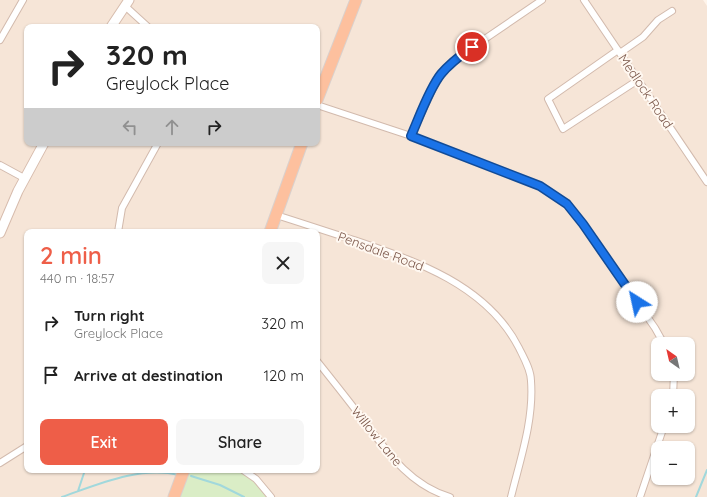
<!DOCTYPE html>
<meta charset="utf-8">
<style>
body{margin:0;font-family:Quicksand,sans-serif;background:#f6f6f6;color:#222;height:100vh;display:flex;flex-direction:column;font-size:15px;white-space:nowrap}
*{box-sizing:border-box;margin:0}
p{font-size:13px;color:#767676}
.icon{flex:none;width:22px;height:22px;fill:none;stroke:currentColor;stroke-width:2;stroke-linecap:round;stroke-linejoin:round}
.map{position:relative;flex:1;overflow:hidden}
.side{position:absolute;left:24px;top:229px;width:296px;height:244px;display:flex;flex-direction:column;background:#fff;border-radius:8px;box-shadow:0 1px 3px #0004}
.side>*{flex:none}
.top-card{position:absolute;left:24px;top:24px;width:296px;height:122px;border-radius:8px;box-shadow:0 1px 3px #0004;background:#fff;color:#222;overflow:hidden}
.needle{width:26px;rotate:326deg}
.controls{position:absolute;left:651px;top:337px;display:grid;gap:8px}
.controls a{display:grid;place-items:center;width:44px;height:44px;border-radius:8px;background:#fff;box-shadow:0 1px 3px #0004;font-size:20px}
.pin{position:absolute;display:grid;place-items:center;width:34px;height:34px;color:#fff;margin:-17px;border:2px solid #fff;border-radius:50%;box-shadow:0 1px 4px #0007}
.me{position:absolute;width:44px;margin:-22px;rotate:325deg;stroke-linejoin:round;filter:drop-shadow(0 0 3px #0008)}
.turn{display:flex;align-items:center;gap:14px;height:84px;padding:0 16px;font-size:18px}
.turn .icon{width:52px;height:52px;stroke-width:2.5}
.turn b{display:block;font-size:28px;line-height:34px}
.lanes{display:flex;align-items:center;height:38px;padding:0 16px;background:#0003;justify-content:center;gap:20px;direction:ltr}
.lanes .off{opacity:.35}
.round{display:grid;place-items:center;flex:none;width:42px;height:42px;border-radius:8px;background:#f6f6f6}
.head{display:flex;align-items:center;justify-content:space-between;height:68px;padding:0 16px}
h1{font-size:24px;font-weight:600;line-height:30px;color:#ee5e48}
.cta{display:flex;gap:8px;margin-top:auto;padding:8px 16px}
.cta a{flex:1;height:46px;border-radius:8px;background:#ee5e48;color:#fff;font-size:16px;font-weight:600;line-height:46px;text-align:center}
.cta a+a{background:#f6f6f6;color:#222}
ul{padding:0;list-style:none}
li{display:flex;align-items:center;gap:12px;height:52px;padding:0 16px}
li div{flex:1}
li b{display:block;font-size:15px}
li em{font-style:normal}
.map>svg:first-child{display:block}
</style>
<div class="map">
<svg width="707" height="497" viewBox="0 0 707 497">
<rect width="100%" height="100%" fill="#fef4ea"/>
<path fill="#f6e5d7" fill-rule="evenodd" d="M 0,0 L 703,0 L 707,6 L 707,497 L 0,497 ZM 27,27 L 317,27 L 317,143 L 27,143 ZM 27,232 L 317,232 L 317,470 L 27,470 ZM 658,344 L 688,344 L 688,374 L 658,374 ZM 658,396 L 688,396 L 688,426 L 658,426 ZM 658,448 L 688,448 L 688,478 L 658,478 Z"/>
<path fill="#daedc6" d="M 190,470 L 239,470 L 256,483 L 268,497 L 179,497 Z"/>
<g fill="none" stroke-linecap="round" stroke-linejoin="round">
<path stroke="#a1d8dc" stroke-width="2" d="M 191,476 L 220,485 L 244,497
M 78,491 L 85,470
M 62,497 C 99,484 139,466 179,475
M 696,497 L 707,470"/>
<g stroke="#d2baad" stroke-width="8">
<path id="minor" d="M 584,0 L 707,182
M 125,6 L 148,27
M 0,40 L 23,0
M 618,50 L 548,99 L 563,129 L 638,80
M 620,53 L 643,37 L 658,20 L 672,11
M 317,105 L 411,136 L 540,186 L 567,204 L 583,224 L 655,328 L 664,344
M 411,136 L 432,90 L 440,75 L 451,63 L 473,47 L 542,0
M 0,165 L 24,178
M 276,215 C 302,223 328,232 354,240 C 416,261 487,285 519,348 C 524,358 531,370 531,381 C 534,420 520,460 511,497
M 118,232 L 122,208 L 158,143
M 317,361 C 333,381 349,401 364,421 C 388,453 410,485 450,497
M 673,396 L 674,374
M 0,463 L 27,446
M 243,470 L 256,479 L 271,497
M 640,497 L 664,426"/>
</g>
<g stroke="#d7bcad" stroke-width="11">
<path id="secondary" d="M 111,27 L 129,0
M 0,233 L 18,191 L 44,143"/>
</g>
<g stroke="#dad0cc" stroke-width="13">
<path id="trunk" d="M 317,100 L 356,0
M 270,232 L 302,143
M 174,497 L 184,470"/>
</g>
<use href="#minor" stroke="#fff" stroke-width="6"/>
<use href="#secondary" stroke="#fff" stroke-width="9"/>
<use href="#trunk" stroke="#fdc09e" stroke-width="11"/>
</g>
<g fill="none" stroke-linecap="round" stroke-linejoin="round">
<g stroke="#114b97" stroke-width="10">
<path id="route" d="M 472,47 C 461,55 450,63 441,74 C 429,89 419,118 411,136 L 540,186 L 567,204 L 583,224 L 637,302"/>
</g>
<use href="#route" stroke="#1a73e8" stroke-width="7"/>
</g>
<g text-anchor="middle" stroke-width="4" stroke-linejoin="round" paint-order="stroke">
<g font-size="13" fill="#7b574a" stroke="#fff8f1">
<text transform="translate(646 91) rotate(56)" y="5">Medlock Road</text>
<text transform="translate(381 251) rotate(20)" y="5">Pensdale Road</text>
<text transform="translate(377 436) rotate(51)" y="5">Willow Lane</text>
</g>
</g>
</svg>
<div class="controls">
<a><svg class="needle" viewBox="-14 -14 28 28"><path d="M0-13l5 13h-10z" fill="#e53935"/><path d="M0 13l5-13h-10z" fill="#767676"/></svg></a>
<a>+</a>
<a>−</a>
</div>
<div class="pin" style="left:472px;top:47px;background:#d93025"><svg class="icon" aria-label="arrive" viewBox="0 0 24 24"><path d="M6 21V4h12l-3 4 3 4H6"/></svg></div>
<svg class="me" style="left:637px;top:302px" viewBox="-20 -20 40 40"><circle r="19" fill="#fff"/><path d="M0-13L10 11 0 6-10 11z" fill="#1a73e8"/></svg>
<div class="top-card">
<div class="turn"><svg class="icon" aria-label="right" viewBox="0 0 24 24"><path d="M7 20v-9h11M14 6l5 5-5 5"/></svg><div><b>320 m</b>Greylock Place</div></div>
<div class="lanes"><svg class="icon off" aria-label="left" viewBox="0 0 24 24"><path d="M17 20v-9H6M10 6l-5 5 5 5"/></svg><svg class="icon off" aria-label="ahead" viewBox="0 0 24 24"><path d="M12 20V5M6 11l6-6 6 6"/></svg><svg class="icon" aria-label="right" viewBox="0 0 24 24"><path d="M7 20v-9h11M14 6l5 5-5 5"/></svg></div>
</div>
<section class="side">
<div class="head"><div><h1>2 min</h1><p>440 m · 18:57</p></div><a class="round"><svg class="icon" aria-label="close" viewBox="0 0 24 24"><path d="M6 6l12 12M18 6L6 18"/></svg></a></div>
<ul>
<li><svg class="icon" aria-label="right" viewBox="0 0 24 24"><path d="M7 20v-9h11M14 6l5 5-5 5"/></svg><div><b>Turn right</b><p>Greylock Place</p></div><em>320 m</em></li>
<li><svg class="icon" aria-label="arrive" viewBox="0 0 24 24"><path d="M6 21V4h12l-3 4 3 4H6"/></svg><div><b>Arrive at destination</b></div><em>120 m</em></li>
</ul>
<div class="cta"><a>Exit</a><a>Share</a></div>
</section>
</div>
